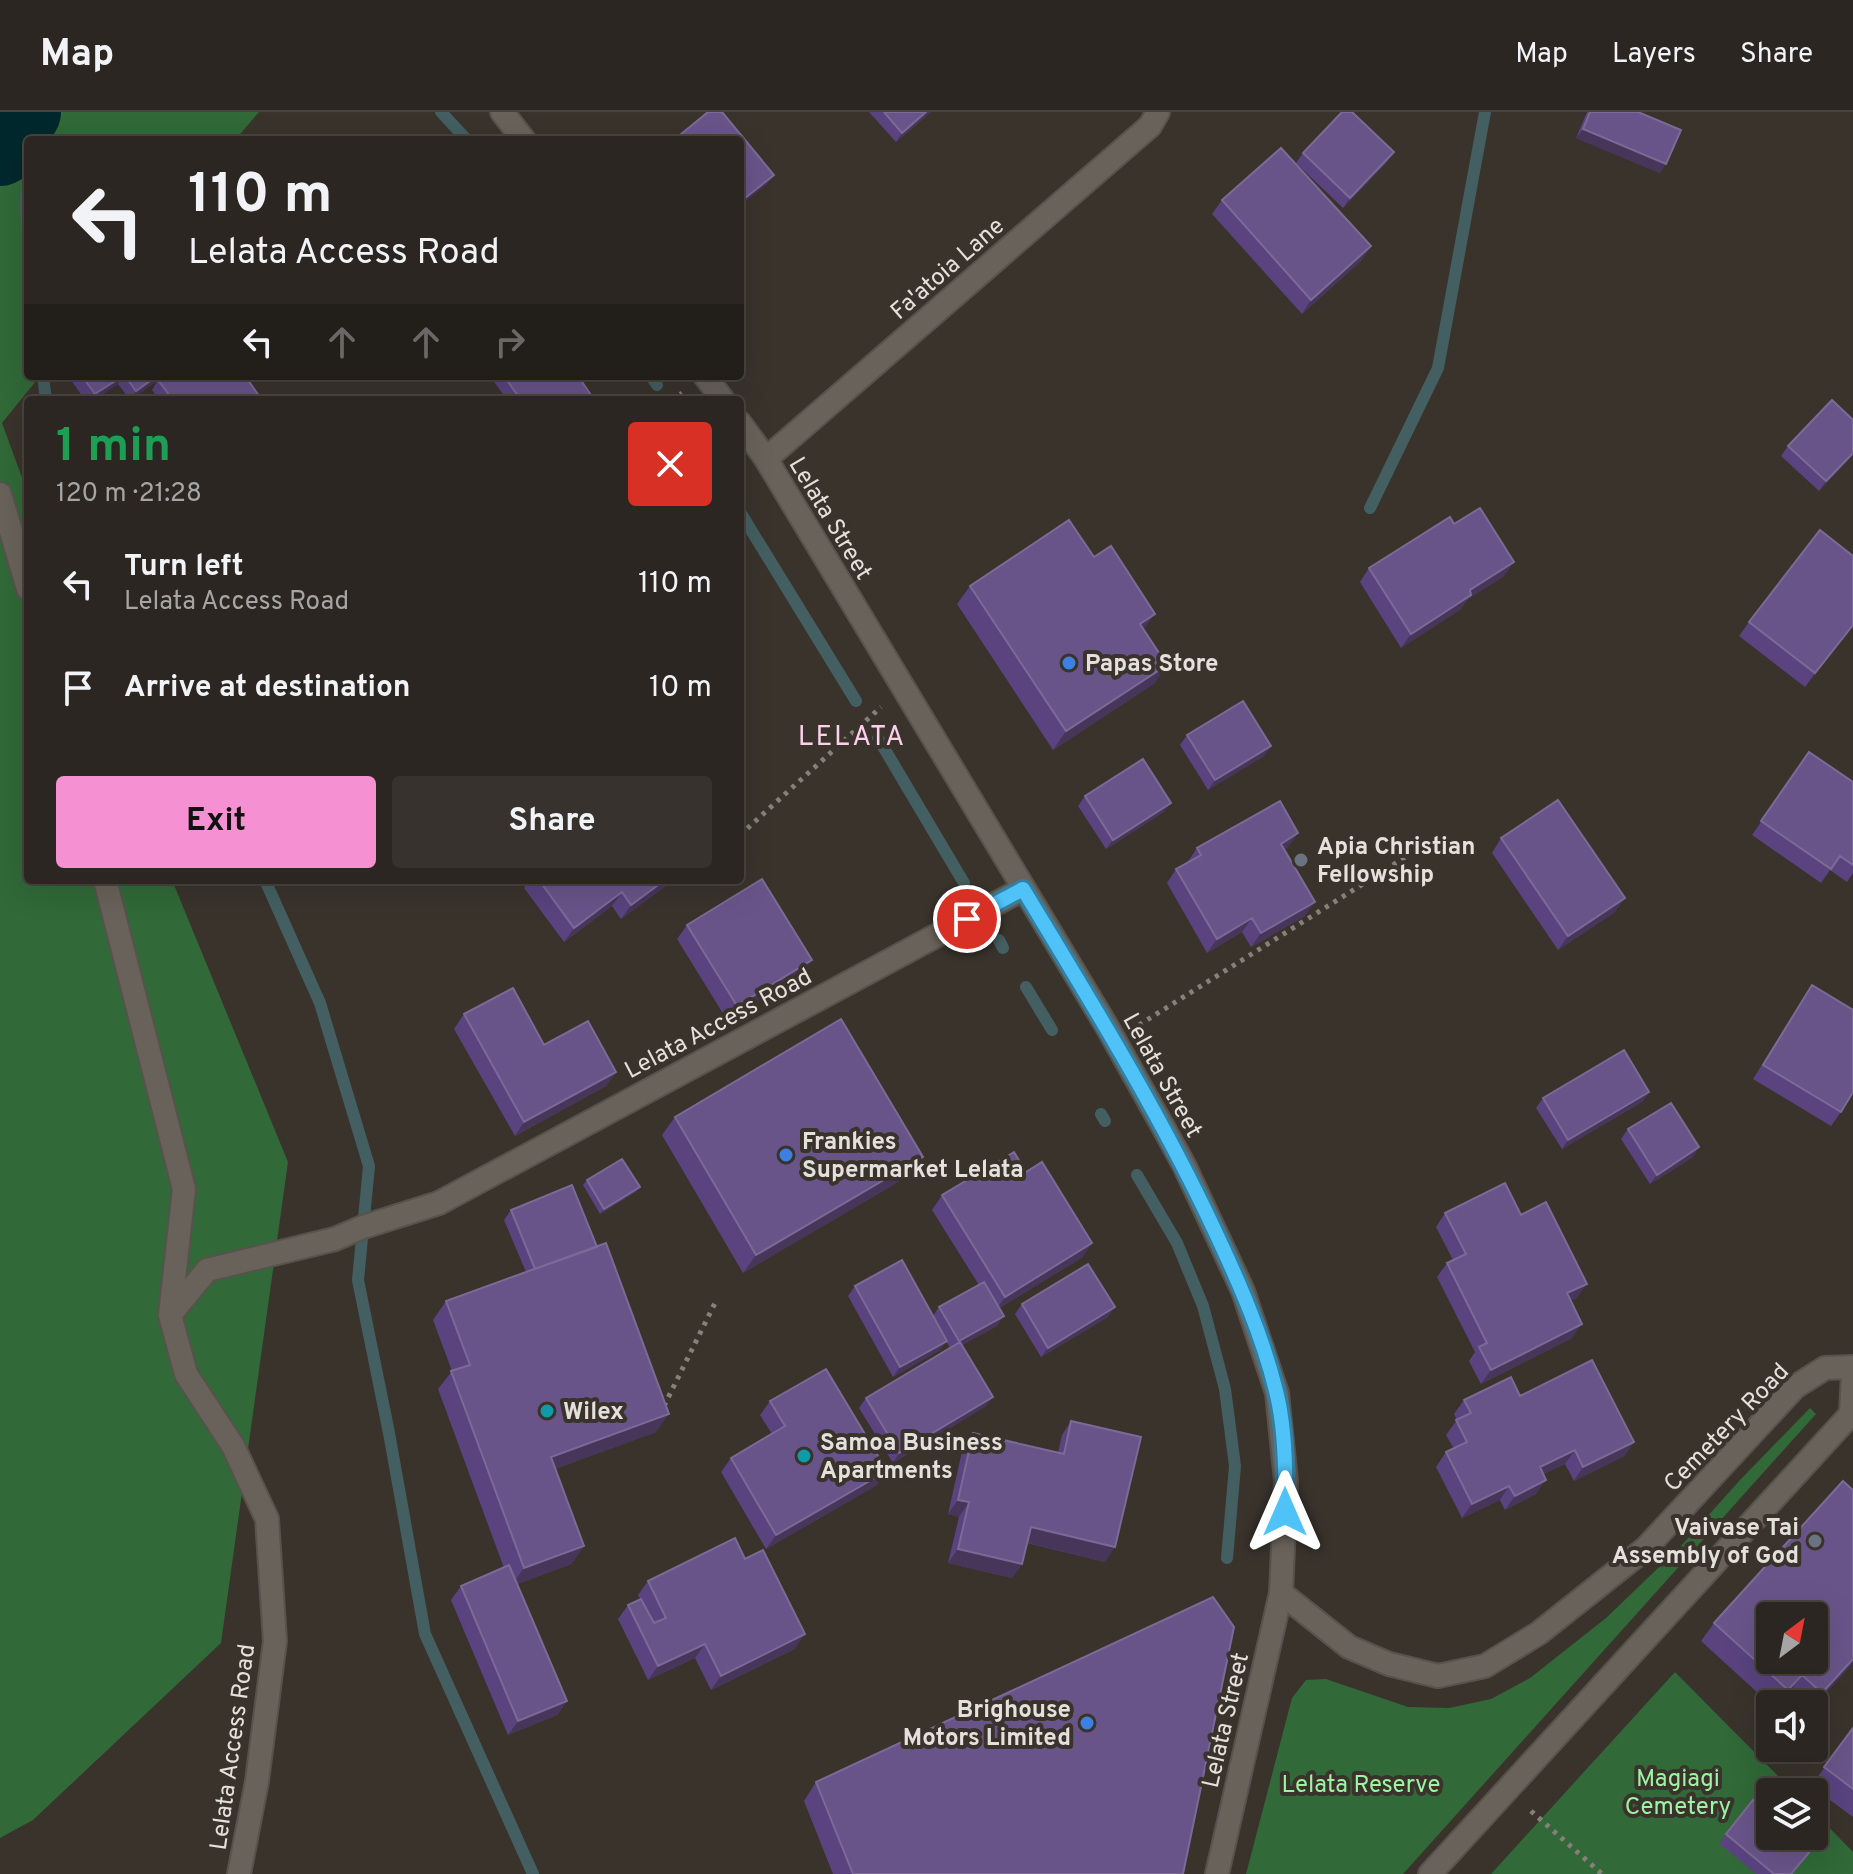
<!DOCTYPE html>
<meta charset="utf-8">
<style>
body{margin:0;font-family:Overpass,sans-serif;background:#37322e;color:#f1f3f6;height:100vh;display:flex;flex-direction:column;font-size:30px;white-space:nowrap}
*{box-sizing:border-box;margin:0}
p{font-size:26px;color:#a6a5a5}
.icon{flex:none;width:44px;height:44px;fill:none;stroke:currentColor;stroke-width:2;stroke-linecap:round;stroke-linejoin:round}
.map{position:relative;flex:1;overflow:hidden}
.sheet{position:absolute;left:24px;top:284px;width:720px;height:488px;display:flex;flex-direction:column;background:#2b2621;border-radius:8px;box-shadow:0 8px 32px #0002,0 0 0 2px #47433f}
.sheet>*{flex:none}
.banner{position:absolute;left:24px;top:24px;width:720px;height:244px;border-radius:8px;box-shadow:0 8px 32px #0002,0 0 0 2px #47433f;background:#2b2621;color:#f1f3f6;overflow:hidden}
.needle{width:52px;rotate:32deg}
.controls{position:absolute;left:1756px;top:1490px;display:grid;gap:16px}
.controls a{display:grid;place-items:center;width:72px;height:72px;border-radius:8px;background:#2b2621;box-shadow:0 8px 32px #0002,0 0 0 2px #47433f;font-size:40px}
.pin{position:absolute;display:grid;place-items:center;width:68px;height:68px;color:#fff;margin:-34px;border:4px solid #fff;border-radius:50%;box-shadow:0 2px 8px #0007}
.me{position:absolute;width:88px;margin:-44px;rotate:0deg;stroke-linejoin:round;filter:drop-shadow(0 0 6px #0008)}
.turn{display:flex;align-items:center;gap:28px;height:168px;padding:0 32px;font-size:36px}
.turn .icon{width:104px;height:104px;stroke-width:2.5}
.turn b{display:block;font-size:56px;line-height:68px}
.lanes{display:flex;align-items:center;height:76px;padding:0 32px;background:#0003;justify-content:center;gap:40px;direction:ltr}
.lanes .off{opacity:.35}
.round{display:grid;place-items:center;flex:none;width:84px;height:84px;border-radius:8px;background:#37322e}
.head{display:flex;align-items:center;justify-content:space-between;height:136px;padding:0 32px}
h1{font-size:48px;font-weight:700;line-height:60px;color:#1e9e55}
.primary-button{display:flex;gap:16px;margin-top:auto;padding:16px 32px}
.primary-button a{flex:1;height:92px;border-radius:8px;background:#f591d2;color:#111;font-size:32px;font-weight:700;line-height:92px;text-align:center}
.primary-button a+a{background:#37322e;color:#f1f3f6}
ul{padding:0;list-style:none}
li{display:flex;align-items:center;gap:24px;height:104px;padding:0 32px}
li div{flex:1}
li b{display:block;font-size:30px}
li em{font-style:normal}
header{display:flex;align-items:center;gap:48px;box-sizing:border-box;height:112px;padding:0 40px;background:#2b2621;border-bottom:2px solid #47433f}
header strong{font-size:38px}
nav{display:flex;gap:44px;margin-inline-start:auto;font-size:28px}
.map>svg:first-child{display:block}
</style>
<header>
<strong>Map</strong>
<nav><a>Map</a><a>Layers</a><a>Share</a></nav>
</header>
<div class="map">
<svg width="1853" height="1762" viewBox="0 0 1853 1762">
<rect width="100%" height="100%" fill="#39332c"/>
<path fill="#316938" d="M 0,0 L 259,0 L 235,28 L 28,28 L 28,264 L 40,264 L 2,311 L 28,382 L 28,768 L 172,768 L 288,1050 L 221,1531 L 33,1708 L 0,1726 Z
M 1810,1296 L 1816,1302 L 1403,1762 L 1246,1762 L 1292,1586 L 1306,1568 L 1326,1567 L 1408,1595 L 1449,1596 L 1491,1587 L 1530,1566 L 1606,1506 L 1680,1435 L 1740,1368 Z
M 1675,1560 L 1794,1680 L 1770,1680 L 1770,1724 L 1814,1724 L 1814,1700 L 1853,1740 L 1853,1762 L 1491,1762 Z"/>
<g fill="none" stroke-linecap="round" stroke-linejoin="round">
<path stroke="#445f61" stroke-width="12" d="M 441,0 L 467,28
M 34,28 L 38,0
M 28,72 L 25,93 L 28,121
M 43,264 L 46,288
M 651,264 L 657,273
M 1370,396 L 1438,256 L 1485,0
M 740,400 L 856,589
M 878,626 L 964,771
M 265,768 L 320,891 L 369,1054 L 358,1168 L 389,1321 L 425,1522 L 533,1762
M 999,828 L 1003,836
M 1026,875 L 1052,918
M 1101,1002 L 1105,1009
M 1137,1063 L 1177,1131 L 1203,1194 L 1225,1277 L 1235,1354 L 1227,1446"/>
<path stroke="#00282c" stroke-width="74" d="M 0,37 L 24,0"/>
<g stroke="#57524c" stroke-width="26">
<path id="minor" d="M 766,347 L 1150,14 L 1158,0
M 0,382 L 28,477
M 105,768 L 184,1077 L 170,1203
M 239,1762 L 257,1669 L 275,1529 L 267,1407 L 233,1334 L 186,1262 L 170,1203 L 207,1158 L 335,1127 L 363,1115 L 439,1091 L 1023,777
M 1430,1762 L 1851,1302 L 1853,1261"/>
</g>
<g stroke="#57524c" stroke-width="26">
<path id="tertiary" d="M 1281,1481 L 1349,1535 L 1389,1552 L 1438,1564 L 1485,1554 L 1539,1521 L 1646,1436 L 1795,1275 L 1825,1256 L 1853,1255"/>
</g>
<g stroke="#57524c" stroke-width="26">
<path id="secondary" d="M 502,0 L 524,28
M 705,264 L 723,288
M 740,311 L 766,347 L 1106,913 L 1162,1013 L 1184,1053 L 1243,1179 L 1277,1281 L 1286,1369 L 1281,1481 L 1217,1762"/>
</g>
<path stroke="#85807a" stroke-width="5" stroke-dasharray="4 6" stroke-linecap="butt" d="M 672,288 L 682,281
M 740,723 L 881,595
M 1139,913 L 1420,736
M 664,1294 L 715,1191
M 1531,1699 L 1602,1762"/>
<use href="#minor" stroke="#68625a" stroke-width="22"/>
<use href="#tertiary" stroke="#68625a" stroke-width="22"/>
<use href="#secondary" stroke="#68625a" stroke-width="22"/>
</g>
<path fill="#5a437f" d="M 869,0 L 931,0 L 896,30 Z
M 1587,0 L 1638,0 L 1660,61 L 1576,26 Z
M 1303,41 L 1387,50 L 1343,96 L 1296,51 Z
M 1222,88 L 1371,134 L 1361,149 L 1302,202 L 1212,102 Z
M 68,264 L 164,264 L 130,288 L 118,272 L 94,288 L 85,288 Z
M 490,264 L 578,264 L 591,283 L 587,288 L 507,288 Z
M 158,268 L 262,288 L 159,288 L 152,278 Z
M 1788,334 L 1853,343 L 1819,379 L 1781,344 Z
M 1454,412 L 1504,464 L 1468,487 L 1461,497 L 1401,536 L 1360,470 L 1369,456 Z
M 1853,444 L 1853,514 L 1805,575 L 1739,524 L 1749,510 Z
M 970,474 L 1144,518 L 1155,571 L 1053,638 L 957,492 Z
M 1187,623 L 1271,634 L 1264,644 L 1208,678 L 1180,633 Z
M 1809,640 L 1853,670 L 1853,761 L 1847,770 L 1830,758 L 1821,771 L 1752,723 Z
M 1085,684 L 1164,700 L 1106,737 L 1078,694 Z
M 1501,726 L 1615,800 L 1558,838 L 1492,741 Z
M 1288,735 L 1284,738 L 1305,804 L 1251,835 L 1242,820 L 1207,841 L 1167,771 L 1176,757 L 1187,751 L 1197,736 Z
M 529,768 L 674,768 L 621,807 L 612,794 L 564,830 L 524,776 Z
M 687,813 L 802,862 L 727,908 L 677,827 Z
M 1812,873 L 1841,1000 L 1831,1014 L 1753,967 Z
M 464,902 L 544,933 L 616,960 L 606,974 L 515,1024 L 454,917 Z
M 1649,980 L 1642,990 L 1562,1037 L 1536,996 L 1543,986 Z
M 675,1005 L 923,1045 L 910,1063 L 743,1161 L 662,1023 Z
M 1628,1017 L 1693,1045 L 1650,1072 L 1621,1027 Z
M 1026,1060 L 1083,1145 L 999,1196 L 997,1214 L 962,1233 L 986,1294 L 893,1351 L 859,1296 L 866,1286 L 950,1236 L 946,1229 L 940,1238 L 893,1265 L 848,1184 L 855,1174 L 933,1204 L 939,1195 L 979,1173 L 932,1098 L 942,1083 Z
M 587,1068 L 636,1080 L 600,1102 L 583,1073 Z
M 511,1098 L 656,1320 L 555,1357 L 584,1434 L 571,1452 L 517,1472 L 567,1589 L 557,1603 L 508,1623 L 451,1488 L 461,1474 L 504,1456 L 438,1277 L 452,1259 L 433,1208 L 446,1189 L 526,1160 L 504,1108 Z
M 1445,1101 L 1521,1103 L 1577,1186 L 1570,1189 L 1572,1226 L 1481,1272 L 1469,1249 L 1475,1240 L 1437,1165 L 1447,1151 L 1453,1148 L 1436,1115 Z
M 1022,1192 L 1108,1205 L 1041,1245 L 1015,1202 Z
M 1520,1284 L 1634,1330 L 1624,1344 L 1574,1369 L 1565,1352 L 1543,1362 L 1536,1382 L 1505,1398 L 1500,1388 L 1462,1406 L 1436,1355 L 1446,1340 L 1454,1337 L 1446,1323 L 1457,1308 L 1454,1302 L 1464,1288 Z
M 770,1289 L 877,1373 L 766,1437 L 721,1360 L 731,1346 L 772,1322 L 760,1303 Z
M 1071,1309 L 1105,1450 L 1027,1431 L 1022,1452 L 1012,1466 L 948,1451 L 959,1405 L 948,1402 L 963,1335 L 973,1321 L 1058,1341 L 1062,1323 Z
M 745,1447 L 795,1537 L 711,1578 L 695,1546 L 648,1568 L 618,1507 L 628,1493 L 640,1487 L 638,1483 L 648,1469 Z
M 1714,1511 L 1853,1551 L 1814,1594 L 1814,1592 L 1801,1592 L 1789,1581 L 1779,1592 L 1770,1592 L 1701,1529 Z
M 1853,1616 L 1853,1705 L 1811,1674 Z
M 816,1670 L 1183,1762 L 833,1762 L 804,1689 Z
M 1726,1722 L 1805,1746 L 1792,1762 L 1756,1762 L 1719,1731 Z"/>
<path fill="#47355a" d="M 926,0 L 931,0 L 896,30 L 902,21 Z
M 1583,17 L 1666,52 L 1660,61 L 1576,26 Z
M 1394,40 L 1387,50 L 1343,96 L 1350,86 Z
M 774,63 L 767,72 L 740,94 L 740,90 Z
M 1371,134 L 1361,149 L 1302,202 L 1311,188 Z
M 124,264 L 118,272 L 94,288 L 91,288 L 95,282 Z
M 157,264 L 164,264 L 130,288 L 136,279 Z
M 1853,341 L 1853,343 L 1819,379 L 1826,369 Z
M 1514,450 L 1504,464 L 1468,487 L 1461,497 L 1401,536 L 1411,522 L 1470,478 Z
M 1155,502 L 1142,520 L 1140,512 Z
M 1853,513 L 1853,514 L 1805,575 L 1815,561 Z
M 1167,553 L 1155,571 L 1053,638 L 1066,619 Z
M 1271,634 L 1264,644 L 1208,678 L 1215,668 Z
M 1171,691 L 1164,700 L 1106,737 L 1113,728 Z
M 1298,721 L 1288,735 L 1271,746 L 1281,732 Z
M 665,768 L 674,768 L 621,807 L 631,793 Z
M 622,780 L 612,794 L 564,830 L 574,816 Z
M 1625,786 L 1615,800 L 1558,838 L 1568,824 Z
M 1315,790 L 1305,804 L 1251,835 L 1261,821 Z
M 1252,806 L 1242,820 L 1207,841 L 1217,827 Z
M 812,848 L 802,862 L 727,908 L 737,894 Z
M 616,960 L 606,974 L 515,1024 L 524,1010 Z
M 1649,980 L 1642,990 L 1562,1037 L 1568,1028 Z
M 1699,1035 L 1693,1045 L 1650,1072 L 1657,1063 Z
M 923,1045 L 910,1063 L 743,1161 L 756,1143 Z
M 640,1075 L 636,1080 L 600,1102 L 604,1097 Z
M 1092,1131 L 1083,1145 L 995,1199 L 1005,1185 Z
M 1587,1172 L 1577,1186 L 1557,1195 L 1567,1181 Z
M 1115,1195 L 1108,1205 L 1041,1245 L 1048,1236 Z
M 1004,1204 L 997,1214 L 952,1239 L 959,1229 Z
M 1582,1212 L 1572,1226 L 1481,1272 L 1491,1258 Z
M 947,1229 L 940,1238 L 893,1265 L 900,1255 Z
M 993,1285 L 986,1294 L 893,1351 L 899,1341 Z
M 669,1302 L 656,1320 L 538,1363 L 551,1345 Z
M 1634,1330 L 1624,1344 L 1574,1369 L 1583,1355 Z
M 1575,1338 L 1565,1352 L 1530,1369 L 1540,1355 Z
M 887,1359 L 877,1373 L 766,1437 L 776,1423 Z
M 1546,1368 L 1536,1382 L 1505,1398 L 1515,1384 Z
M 1509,1374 L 1500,1388 L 1462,1406 L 1472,1392 Z
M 958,1388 L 969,1390 L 959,1405 L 948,1402 Z
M 1031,1415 L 1115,1435 L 1105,1450 L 1021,1429 Z
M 584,1434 L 571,1452 L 511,1474 L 524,1456 Z
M 958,1437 L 1022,1452 L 1012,1466 L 948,1451 Z
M 805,1522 L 795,1537 L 711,1578 L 721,1564 Z
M 705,1532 L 695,1546 L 648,1568 L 658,1554 Z
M 1853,1547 L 1853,1551 L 1814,1594 L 1822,1581 Z
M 1802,1563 L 1789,1581 L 1778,1592 L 1788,1578 Z
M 567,1589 L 557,1603 L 508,1623 L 518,1609 Z"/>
<path fill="#695489" stroke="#7c6a96" stroke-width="2" fill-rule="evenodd" d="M 708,0 L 722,0 L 774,63 L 740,90 L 740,28 L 676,28 L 675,27 Z
M 884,0 L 926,0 L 902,21 Z
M 1342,0 L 1352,0 L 1394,40 L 1350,86 L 1303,41 Z
M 1590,0 L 1638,0 L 1681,18 L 1666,52 L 1583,17 Z
M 1281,36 L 1371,134 L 1311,188 L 1222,88 Z
M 82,264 L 123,264 L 95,282 Z
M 125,264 L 157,264 L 136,279 Z
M 164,264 L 245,264 L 262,288 L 173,288 L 158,268 Z
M 504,264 L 578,264 L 591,283 L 584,288 L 521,288 Z
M 1832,288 L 1853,308 L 1853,341 L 1826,369 L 1788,334 Z
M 1480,396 L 1514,450 L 1470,478 L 1471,483 L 1411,522 L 1369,456 L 1450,405 L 1454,412 Z
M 1069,408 L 1094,445 L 1111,434 L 1155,502 L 1140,512 L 1167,553 L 1066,619 L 970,474 Z
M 1820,418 L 1853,444 L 1853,513 L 1815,561 L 1749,510 Z
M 1243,589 L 1271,634 L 1215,668 L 1187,623 Z
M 1809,640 L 1853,670 L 1853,753 L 1840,744 L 1831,757 L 1761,709 Z
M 1143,647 L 1171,691 L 1113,728 L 1085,684 Z
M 1558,688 L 1625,786 L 1568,824 L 1501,726 Z
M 1280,689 L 1298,721 L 1281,732 L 1315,790 L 1261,821 L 1252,806 L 1217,827 L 1176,757 L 1201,743 L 1197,736 Z
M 762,767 L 812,848 L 737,894 L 687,813 Z
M 539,768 L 665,768 L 631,793 L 622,780 L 574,816 Z
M 1812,873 L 1853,898 L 1853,980 L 1841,1000 L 1763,953 Z
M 513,876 L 544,933 L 588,909 L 616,960 L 524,1010 L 464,902 Z
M 841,907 L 923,1045 L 756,1143 L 675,1005 Z
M 1624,938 L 1649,980 L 1568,1028 L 1543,986 Z
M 1671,991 L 1699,1035 L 1657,1063 L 1628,1017 Z
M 1014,1040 L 1026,1060 L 1042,1050 L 1092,1131 L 1005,1185 L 942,1083 Z
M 622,1047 L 640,1075 L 604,1097 L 587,1068 Z
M 1505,1071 L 1521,1103 L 1546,1090 L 1587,1172 L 1567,1181 L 1582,1212 L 1491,1258 L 1479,1235 L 1487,1231 L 1447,1151 L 1466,1142 L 1445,1101 Z
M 572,1073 L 597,1135 L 535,1157 L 511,1098 Z
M 606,1131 L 669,1302 L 551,1345 L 584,1434 L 524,1456 L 451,1259 L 470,1253 L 446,1189 Z
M 902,1148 L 947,1229 L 900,1255 L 855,1174 Z
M 1088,1152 L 1115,1195 L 1048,1236 L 1022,1192 Z
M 984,1170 L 1004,1204 L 959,1229 L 939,1195 Z
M 960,1230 L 993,1285 L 899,1341 L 866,1286 Z
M 1592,1248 L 1634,1330 L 1583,1355 L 1575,1338 L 1540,1355 L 1546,1368 L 1515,1384 L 1509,1374 L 1472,1392 L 1446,1340 L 1467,1330 L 1456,1308 L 1471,1301 L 1464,1288 L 1511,1265 L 1520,1284 Z
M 826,1257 L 887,1359 L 776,1423 L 731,1346 L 785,1314 L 770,1289 Z
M 1071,1309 L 1141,1325 L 1115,1435 L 1031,1415 L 1022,1452 L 958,1437 L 969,1390 L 958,1388 L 973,1321 L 1064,1342 Z
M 1843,1369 L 1853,1378 L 1853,1547 L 1822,1581 L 1802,1563 L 1788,1578 L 1714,1511 ZM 1770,1504 L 1814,1504 L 1814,1548 L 1770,1548 Z
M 735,1426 L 745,1447 L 763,1438 L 805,1522 L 721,1564 L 705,1532 L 658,1554 L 628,1493 L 641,1487 L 654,1511 L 666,1506 L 648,1469 Z
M 509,1453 L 567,1589 L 518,1609 L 461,1474 Z
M 1213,1485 L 1234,1515 L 1183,1762 L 853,1762 L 816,1670 Z
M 1853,1616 L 1853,1677 L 1824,1655 Z
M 1753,1688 L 1770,1702 L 1770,1724 L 1796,1724 L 1812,1737 L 1791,1762 L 1774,1762 L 1726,1722 Z"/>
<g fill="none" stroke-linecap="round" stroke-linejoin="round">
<g stroke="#337fa1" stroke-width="20">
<path id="route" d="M 967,807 L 1023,777 C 1090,888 1158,998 1213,1115 C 1238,1168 1262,1222 1276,1279 C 1285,1314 1286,1364 1285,1400"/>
</g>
<use href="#route" stroke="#4fc3f7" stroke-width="14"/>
</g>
<g fill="#3f7fe0" stroke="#39332c" stroke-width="3">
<circle cx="1069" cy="551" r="8"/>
<circle cx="786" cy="1043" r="8"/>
<circle cx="1087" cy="1611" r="8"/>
</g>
<g fill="#6b7280" stroke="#39332c" stroke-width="3">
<circle cx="1301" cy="748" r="8"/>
<circle cx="1815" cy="1429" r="8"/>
</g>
<g fill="#0f9aa8" stroke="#39332c" stroke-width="3">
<circle cx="547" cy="1299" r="8"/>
<circle cx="804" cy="1344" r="8"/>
</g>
<g text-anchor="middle" stroke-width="8" stroke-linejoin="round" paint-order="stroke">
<g font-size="24" fill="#e4e0dc" stroke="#39332c">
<text transform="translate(947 156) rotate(-41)" y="8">Fa'atoia Lane</text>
<text transform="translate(831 406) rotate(59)" y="8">Lelata Street</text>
<text transform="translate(718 911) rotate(-28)" y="8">Lelata Access Road</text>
<text transform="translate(1163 963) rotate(61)" y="8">Lelata Street</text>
<text transform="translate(1726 1315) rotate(-46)" y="8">Cemetery Road</text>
<text transform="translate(1225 1608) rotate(-77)" y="8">Lelata Street</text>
<text transform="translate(232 1635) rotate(-82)" y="8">Lelata Access Road</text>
</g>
<g font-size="24" font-weight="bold" fill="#e4e0dc" stroke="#39332c" text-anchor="start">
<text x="1085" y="559">Papas Store</text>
<text x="1317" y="742">Apia Christian<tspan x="1317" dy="28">Fellowship</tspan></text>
<text x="802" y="1037">Frankies<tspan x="802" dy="28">Supermarket Lelata</tspan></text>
<text x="563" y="1307">Wilex</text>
<text x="820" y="1338">Samoa Business<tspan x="820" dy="28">Apartments</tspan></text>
<text x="1799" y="1423" text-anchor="end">Vaivase Tai<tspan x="1799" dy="28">Assembly of God</tspan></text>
<text x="1071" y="1605" text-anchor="end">Brighouse<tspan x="1071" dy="28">Motors Limited</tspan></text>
</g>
<g font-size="24" fill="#9cf3a3" stroke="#39332c">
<text x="1678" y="1674">Magiagi<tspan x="1678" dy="28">Cemetery</tspan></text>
<text x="1361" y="1680">Lelata Reserve</text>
</g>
<g font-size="28" letter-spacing="2" fill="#fcd0eb" stroke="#39332c">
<text x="852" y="633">LELATA</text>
</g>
</g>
</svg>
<div class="controls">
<a><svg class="needle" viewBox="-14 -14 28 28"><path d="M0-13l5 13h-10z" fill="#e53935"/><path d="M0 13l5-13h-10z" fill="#a6a5a5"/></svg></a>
<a><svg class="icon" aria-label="sound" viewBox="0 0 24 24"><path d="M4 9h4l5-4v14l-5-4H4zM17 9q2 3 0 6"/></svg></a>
<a><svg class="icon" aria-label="layers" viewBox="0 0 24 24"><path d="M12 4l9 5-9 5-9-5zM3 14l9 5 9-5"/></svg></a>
</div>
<div class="pin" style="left:967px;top:807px;background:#d93025"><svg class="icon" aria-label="arrive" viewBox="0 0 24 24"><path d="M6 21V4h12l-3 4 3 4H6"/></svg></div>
<svg class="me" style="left:1285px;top:1400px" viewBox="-20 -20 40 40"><path d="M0-17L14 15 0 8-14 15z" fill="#4fc3f7" stroke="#fff" stroke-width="4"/></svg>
<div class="banner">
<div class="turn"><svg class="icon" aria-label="left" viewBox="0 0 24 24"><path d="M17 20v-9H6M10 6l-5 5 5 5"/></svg><div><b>110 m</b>Lelata Access Road</div></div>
<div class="lanes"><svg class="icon" aria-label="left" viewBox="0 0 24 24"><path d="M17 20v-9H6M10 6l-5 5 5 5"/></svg><svg class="icon off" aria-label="ahead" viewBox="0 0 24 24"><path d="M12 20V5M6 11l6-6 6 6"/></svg><svg class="icon off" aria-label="ahead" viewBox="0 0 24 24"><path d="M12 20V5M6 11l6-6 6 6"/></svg><svg class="icon off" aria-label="right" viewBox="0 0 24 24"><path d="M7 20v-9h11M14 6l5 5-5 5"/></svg></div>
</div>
<section class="sheet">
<div class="head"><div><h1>1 min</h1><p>120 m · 21:28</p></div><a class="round" style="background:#d93025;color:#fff"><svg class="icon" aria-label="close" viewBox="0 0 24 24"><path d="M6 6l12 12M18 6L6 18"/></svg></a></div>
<ul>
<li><svg class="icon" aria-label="left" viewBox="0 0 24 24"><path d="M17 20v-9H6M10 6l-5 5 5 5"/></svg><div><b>Turn left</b><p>Lelata Access Road</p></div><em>110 m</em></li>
<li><svg class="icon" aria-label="arrive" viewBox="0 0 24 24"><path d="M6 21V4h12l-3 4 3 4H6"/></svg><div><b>Arrive at destination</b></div><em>10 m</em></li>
</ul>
<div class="primary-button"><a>Exit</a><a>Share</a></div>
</section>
</div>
